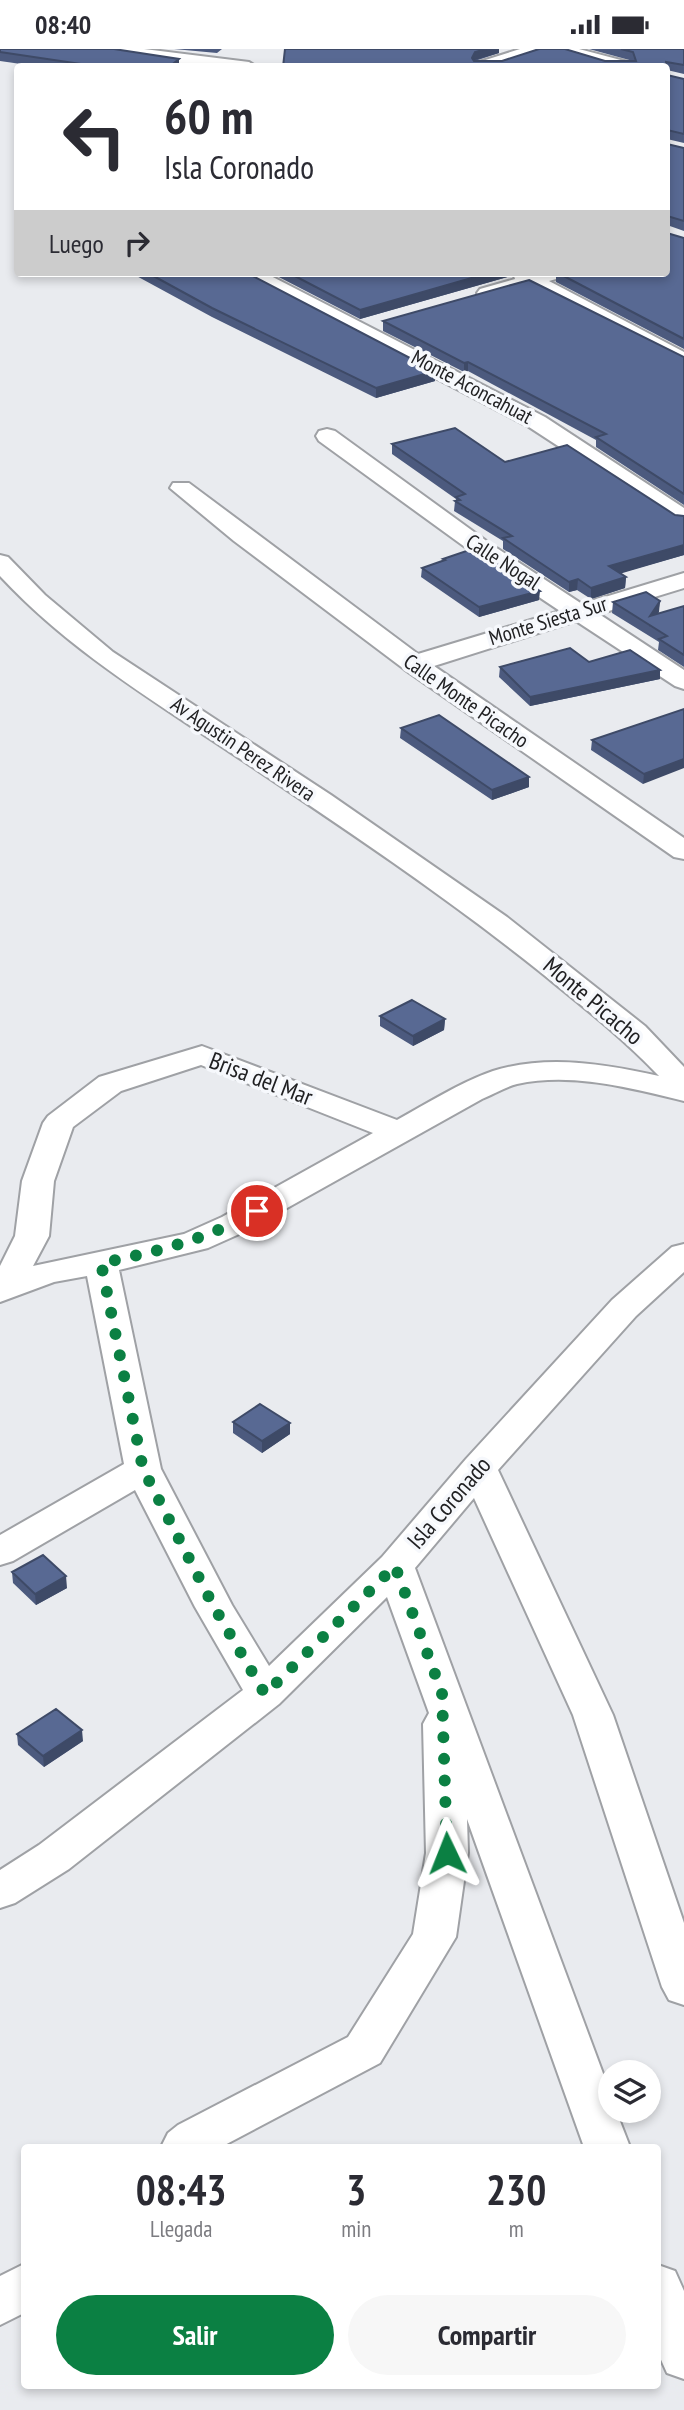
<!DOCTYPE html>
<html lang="es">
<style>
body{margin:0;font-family:"PT Sans Narrow",sans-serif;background:#f7f7f7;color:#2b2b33;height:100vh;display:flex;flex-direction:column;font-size:26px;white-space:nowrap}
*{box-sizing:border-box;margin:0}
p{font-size:23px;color:#7c7c81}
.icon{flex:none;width:38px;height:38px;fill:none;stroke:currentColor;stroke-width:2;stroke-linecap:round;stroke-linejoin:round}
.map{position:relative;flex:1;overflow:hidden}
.side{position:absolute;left:21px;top:2095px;width:640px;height:245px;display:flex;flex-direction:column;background:#fff;border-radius:7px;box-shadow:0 4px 10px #0003}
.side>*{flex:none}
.hud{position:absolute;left:14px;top:14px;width:656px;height:214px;border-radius:7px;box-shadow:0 4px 10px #0003;background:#fff;color:#2b2b33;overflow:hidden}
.buttons{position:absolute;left:598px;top:2011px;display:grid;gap:14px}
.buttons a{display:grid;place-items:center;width:63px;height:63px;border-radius:50%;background:#fff;box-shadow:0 4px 10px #0003;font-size:35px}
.pin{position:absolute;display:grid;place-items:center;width:60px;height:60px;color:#fff;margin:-30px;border:4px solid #fff;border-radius:50%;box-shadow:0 2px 7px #0007}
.me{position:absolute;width:77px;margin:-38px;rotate:358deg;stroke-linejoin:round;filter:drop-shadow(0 0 5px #0008)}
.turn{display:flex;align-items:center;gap:24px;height:147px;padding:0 35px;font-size:32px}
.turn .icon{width:91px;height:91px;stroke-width:2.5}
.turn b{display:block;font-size:49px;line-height:60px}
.then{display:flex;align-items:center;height:66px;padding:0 35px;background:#0003;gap:14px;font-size:26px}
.eta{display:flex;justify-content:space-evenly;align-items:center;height:119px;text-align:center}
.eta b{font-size:42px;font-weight:700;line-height:49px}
.action{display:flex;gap:14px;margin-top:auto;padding:14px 35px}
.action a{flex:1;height:80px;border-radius:42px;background:#0b8043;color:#fff;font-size:28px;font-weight:700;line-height:80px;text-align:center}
.action a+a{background:#f7f7f7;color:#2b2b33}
.status{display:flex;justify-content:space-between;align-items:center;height:49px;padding:0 35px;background:#fff;direction:ltr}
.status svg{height:19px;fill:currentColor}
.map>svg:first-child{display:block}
</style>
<div class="status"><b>08:40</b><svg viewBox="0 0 49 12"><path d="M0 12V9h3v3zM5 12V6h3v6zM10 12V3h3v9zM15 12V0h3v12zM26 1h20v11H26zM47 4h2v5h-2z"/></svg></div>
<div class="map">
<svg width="684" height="2361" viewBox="0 0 684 2361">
<rect width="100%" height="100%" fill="#e9ebef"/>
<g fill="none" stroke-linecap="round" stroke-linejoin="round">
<g stroke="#9fa1a5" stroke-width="4">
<path id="minor" d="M 103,0 L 144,0 L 249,13 L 257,18 L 192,18 L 111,5 Z
M 520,0 L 545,0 L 543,4 L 501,18 L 474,18 L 476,14 Z
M 552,0 L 579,0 L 632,14 L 634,18 L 605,18 L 554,4 Z
M 240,224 L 265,224 L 545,368 L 684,459 L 684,476 L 676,474 L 529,378 L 243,228 Z
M 513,224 L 566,224 L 563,228 L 549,232 L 684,303 L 684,317 L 530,238 L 487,250 L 480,248 L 477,244 L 480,240 L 515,230 Z
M 327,380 L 335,382 L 492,496 L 582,555 L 684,524 L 684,539 L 599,565 L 684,621 L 684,640 L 675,637 L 576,572 L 434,617 L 684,789 L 684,810 L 674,808 L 404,620 L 234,492 L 170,439 L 173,434 L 189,434 L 418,605 L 560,562 L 476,506 L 319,392 L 316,387 L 319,382 Z
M 0,506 L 8,508 L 45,546 L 113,603 L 331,746 L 507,868 L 645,977 L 684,1018 L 684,1052 C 631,1039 572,1023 517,1035 C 505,1038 494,1045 482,1050 L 246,1182 L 208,1199 L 119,1221 L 161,1420 L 232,1556 L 269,1617 L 382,1508 L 466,1410 L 612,1251 L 672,1198 L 684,1195 L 684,1223 L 636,1267 L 498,1421 L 613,1666 L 684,1874 L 684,1956 L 669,1951 L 662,1938 L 573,1666 L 474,1449 L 415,1519 L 611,2046 L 611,2062 L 616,2062 L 630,2098 L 584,2098 L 467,1770 L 468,1804 L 456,1888 L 380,2014 L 221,2098 L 161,2098 L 168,2084 L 178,2076 L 348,1988 L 413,1885 L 426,1804 L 423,1675 L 429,1664 L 387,1548 L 279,1655 L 69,1820 L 15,1854 L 0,1859 L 0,1821 L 39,1796 L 243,1641 L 195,1558 L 135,1441 L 13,1512 L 0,1516 L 0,1486 L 124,1415 L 87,1227 L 54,1233 L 0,1253 L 0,1217 L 15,1187 L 22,1132 L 43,1074 L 48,1067 L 99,1028 L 202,997 L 397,1071 C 428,1054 459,1034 493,1022 C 547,1005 605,1015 659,1027 C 622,988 581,956 539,922 C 440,843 333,772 227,701 C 147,648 66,598 0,527 ZM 201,1016 L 373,1084 L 222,1168 L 184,1185 L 33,1217 L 49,1187 L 54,1132 L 73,1078 L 121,1042 Z
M 24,2215 L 24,2264 L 0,2276 L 0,2227 Z
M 658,2216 L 675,2222 L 684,2242 L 684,2330 L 667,2324 L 658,2304 Z"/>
</g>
<use href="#minor" fill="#fff" fill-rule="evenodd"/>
</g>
<path fill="#4c5a7e" d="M 0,0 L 179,10 L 179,18 L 42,18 L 0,12 Z
M 174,0 L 222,0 L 217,4 Z
M 285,0 L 499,0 L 499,4 L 475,12 L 633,12 L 589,0 L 684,0 L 684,25 L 667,21 L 667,18 L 283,18 Z
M 667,26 L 684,30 L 684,94 L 667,90 Z
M 667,95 L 684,99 L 684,182 L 667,176 Z
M 684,189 L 684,300 L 556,233 L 556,224 L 667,224 Z
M 131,224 L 247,224 L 435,322 L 435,332 L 376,349 L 212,268 Z
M 271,224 L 512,224 L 511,227 L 360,270 Z
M 383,272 L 684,308 L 684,456 L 596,398 L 596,391 L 468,322 L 464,323 L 383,282 Z
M 392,395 L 505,413 L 675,466 L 684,467 L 684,506 L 620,524 L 626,528 L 625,539 L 591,550 L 577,541 L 569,543 L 503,500 L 503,492 L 454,462 L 455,452 L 456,452 L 456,450 L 392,405 Z
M 443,510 L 539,551 L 479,568 L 421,528 L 422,519 L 443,512 Z
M 660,552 L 658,565 L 684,557 L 684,618 L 658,601 L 659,593 L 612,564 L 613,553 Z
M 589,613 L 660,621 L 660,630 L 530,657 L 499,628 L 500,618 Z
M 684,660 L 643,735 L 591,701 L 592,691 Z
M 401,679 L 529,738 L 492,751 L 400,689 Z
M 380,967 L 445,970 L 444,981 L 413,997 L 380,977 Z
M 233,1373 L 290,1385 L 262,1404 L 233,1384 Z
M 12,1523 L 67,1539 L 36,1556 L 13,1534 Z
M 17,1685 L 83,1692 L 44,1718 L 18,1696 Z"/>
<path fill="#3e4a67" d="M 486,0 L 499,0 L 499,4 L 475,11 L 472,17 L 472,9 L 475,3 Z
M 179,10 L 179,18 L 169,18 Z
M 489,224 L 512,224 L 511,227 L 360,270 L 360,261 Z
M 468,313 L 468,322 L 464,323 L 464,314 Z
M 435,322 L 435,332 L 376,349 L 376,339 Z
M 684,496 L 684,506 L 609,528 L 609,517 Z
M 626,528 L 625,539 L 591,550 L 591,539 Z
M 578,530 L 577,541 L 569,543 L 569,533 Z
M 540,542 L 539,551 L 479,568 L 479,558 Z
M 660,552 L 659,563 L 649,578 L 650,567 Z
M 660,621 L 660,630 L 530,657 L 530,648 Z
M 684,710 L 684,719 L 643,735 L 644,725 Z
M 529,728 L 529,738 L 492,751 L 492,741 Z
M 445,970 L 444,981 L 413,997 L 413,987 Z
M 290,1374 L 290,1385 L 262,1404 L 262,1392 Z
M 66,1527 L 67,1539 L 36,1556 L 35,1545 Z
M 82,1681 L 83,1692 L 44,1718 L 43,1707 Z"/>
<path fill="#586993" stroke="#3e4a67" stroke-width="2" d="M 0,0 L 114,0 L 179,10 L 169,18 L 101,18 L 0,3 Z
M 285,0 L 486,0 L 475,3 L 472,9 L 474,12 L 502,12 L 539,0 L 565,0 L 605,12 L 636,12 L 633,3 L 621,0 L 684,0 L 684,16 L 666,13 L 666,18 L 283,18 Z
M 667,26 L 684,30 L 684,85 L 667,81 Z
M 667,95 L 684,99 L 684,172 L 667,167 Z
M 667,184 L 684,189 L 684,290 L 558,224 L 667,224 Z
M 148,224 L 247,224 L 435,322 L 376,339 L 212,259 Z
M 289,224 L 489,224 L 360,261 Z
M 529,231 L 684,308 L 684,445 L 596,388 L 606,385 L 468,313 L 464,314 L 383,272 Z
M 455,379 L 505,413 L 567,396 L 675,466 L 684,467 L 684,496 L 609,517 L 626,528 L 591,539 L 578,530 L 569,533 L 503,489 L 512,487 L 455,452 L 460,451 L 456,448 L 465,445 L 392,395 Z
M 475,499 L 540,542 L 479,558 L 422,519 L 445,511 L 443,510 Z
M 646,543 L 660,552 L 650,567 L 684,557 L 684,606 L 659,590 L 667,587 L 613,553 Z
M 570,599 L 589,613 L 630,601 L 660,621 L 530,648 L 500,618 Z
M 684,660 L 684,710 L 644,725 L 592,691 Z
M 439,666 L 529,728 L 492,741 L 401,679 Z
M 412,951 L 445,970 L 413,987 L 380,967 Z
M 260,1355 L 290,1374 L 262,1392 L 233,1373 Z
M 43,1506 L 66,1527 L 35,1545 L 12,1523 Z
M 56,1660 L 82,1681 L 43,1707 L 17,1685 Z"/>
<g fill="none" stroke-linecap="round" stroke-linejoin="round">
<path stroke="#0b8043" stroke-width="12" stroke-dasharray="0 21.6" d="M 257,1162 C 207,1190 157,1203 101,1214 L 143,1420 L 214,1558 L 265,1645 L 395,1517 L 442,1644 L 447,1804"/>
</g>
<g text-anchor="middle" stroke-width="7" stroke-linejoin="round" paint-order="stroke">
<g font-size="21" fill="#212123" stroke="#f6f8fc">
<text transform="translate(472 338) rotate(28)" y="7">Monte Aconcahuat</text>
<text transform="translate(503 513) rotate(33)" y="7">Calle Nogal</text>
<text transform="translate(548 572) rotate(-17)" y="7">Monte Siesta Sur</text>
<text transform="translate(466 652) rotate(35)" y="7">Calle Monte Picacho</text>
<text transform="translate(243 700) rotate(34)" y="7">Av Agustin Perez Rivera</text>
</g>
<g font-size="24" fill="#212123" stroke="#f6f8fc">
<text transform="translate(593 952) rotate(40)" y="8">Monte Picacho</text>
<text transform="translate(261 1030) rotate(21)" y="8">Brisa del Mar</text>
<text transform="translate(449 1454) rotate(-49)" y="8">Isla Coronado</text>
</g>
</g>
</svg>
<div class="buttons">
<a><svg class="icon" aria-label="layers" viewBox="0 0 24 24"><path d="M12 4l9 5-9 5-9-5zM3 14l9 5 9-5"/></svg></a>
</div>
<div class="pin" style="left:257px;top:1162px;background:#d93025"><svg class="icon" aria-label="arrive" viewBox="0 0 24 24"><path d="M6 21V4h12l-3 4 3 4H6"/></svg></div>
<svg class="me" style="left:447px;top:1804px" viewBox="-20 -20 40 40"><path d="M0-17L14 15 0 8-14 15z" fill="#0b8043" stroke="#fff" stroke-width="4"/></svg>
<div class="hud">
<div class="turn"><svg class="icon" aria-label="left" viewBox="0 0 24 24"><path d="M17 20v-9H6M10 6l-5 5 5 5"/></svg><div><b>60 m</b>Isla Coronado</div></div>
<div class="then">Luego<svg class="icon" aria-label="right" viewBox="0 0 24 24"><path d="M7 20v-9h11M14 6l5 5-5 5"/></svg></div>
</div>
<section class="side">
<div class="eta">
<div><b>08:43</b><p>Llegada</p></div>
<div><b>3</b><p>min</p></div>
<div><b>230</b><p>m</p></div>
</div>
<div class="action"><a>Salir</a><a>Compartir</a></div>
</section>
</div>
